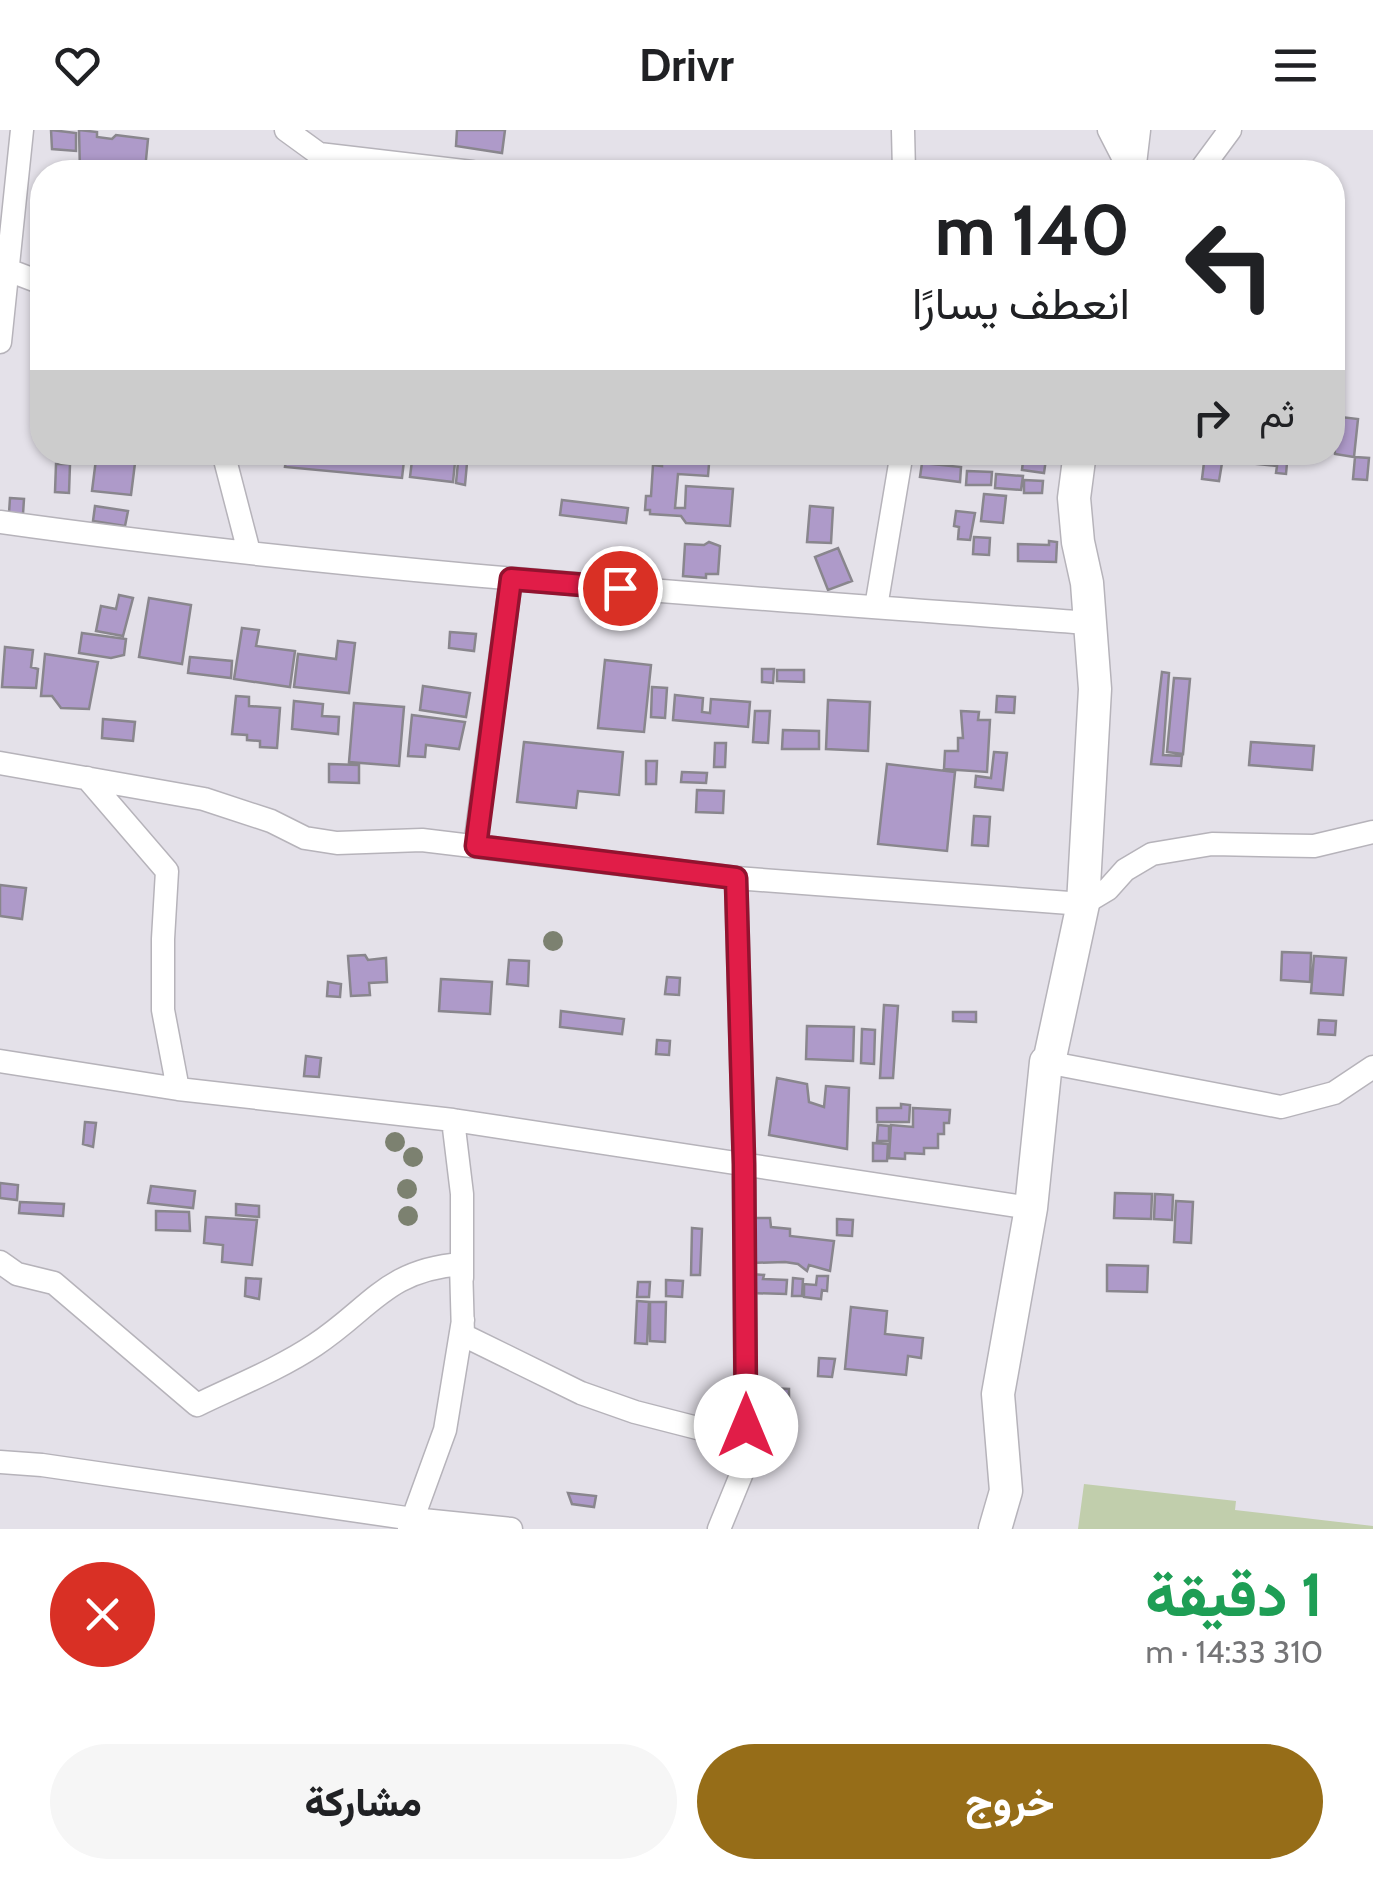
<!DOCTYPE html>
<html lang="ar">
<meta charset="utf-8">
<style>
body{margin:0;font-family:Cabin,Vazirmatn,sans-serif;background:#f6f6f6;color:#202124;direction:rtl;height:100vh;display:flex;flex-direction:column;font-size:38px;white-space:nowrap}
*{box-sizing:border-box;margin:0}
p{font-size:32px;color:#757577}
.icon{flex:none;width:55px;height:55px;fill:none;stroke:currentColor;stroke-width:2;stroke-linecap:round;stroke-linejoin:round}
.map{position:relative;height:1399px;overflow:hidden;direction:ltr}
.drawer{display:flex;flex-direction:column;background:#fff;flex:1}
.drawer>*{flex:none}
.guide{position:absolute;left:30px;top:30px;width:1315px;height:305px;border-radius:40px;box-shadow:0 2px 8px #0004;direction:rtl;background:#fff;color:#202124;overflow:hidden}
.pin{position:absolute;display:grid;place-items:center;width:85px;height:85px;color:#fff;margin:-42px;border:5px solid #fff;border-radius:50%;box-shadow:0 2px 10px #0007}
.me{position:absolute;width:110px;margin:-55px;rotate:0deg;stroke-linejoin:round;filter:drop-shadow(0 0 8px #0008)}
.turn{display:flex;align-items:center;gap:35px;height:210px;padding:0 50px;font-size:45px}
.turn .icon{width:130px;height:130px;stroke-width:2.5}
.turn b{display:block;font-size:70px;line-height:85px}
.then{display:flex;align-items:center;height:95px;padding:0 50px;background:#0003;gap:20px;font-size:38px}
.round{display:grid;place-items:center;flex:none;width:105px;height:105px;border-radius:52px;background:#f6f6f6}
.head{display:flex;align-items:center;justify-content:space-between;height:170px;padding:0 50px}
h1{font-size:60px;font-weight:800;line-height:75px;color:#1e9e55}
.action{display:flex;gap:20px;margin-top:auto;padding:20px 50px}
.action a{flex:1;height:115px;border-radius:60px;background:#966d18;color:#fff;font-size:40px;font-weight:800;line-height:115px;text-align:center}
.action a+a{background:#f6f6f6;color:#202124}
header{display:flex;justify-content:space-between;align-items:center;height:130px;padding:0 50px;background:#fff;font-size:45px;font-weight:800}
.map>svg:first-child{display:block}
</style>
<header><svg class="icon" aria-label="menu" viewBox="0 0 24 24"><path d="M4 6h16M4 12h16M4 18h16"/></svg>Drivr<svg class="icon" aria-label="heart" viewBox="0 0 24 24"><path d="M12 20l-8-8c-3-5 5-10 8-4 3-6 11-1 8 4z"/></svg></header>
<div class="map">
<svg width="1373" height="1399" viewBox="0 0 1373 1399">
<rect width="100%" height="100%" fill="#e4e1e9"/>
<path fill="#c1ceac" d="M 1084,1354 L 1236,1371 L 1235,1380 L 1373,1396 L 1373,1399 L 1078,1399 Z"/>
<path fill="#ae9ac9" stroke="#89868d" stroke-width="2.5" d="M 51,0 L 76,3 L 76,21 L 52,19 Z
M 79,0 L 97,2 L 97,7 L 112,9 L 116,5 L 148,9 L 145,40 L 80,42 Z
M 457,0 L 505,0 L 502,23 L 456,16 Z
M 1332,286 L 1358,289 L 1354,327 L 1335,324 Z
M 287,322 L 405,322 L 402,348 L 285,337 Z
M 413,322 L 456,322 L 453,352 L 410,347 Z
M 459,322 L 468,322 L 465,355 L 456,353 Z
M 652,322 L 710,322 L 708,346 L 678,344 L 675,378 L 685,378 L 686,356 L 733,359 L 730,396 L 686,393 L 681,386 L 650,384 L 650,380 L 645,380 L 646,366 L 651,366 L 653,335 L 662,336 L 662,332 L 651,332 Z
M 1024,322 L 1047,322 L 1044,343 L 1022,340 Z
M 1238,322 L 1288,322 L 1286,344 L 1276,343 L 1277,336 L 1237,332 Z
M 1205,324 L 1223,327 L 1219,351 L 1202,349 Z
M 1355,327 L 1369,328 L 1367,350 L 1353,349 Z
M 96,329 L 135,333 L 131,365 L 92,361 Z
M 922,333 L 961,337 L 960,352 L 920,347 Z
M 56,334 L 70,334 L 69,363 L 55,362 Z
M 967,341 L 992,342 L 991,355 L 966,355 Z
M 996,344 L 1023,346 L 1021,360 L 995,358 Z
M 1024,350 L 1043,351 L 1042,363 L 1024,363 Z
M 984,364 L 1006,366 L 1003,393 L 981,391 Z
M 10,368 L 24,369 L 23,384 L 9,383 Z
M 562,370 L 628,378 L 626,393 L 560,385 Z
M 95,376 L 128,381 L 125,396 L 93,391 Z
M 810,376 L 833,378 L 831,413 L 807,412 Z
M 956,381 L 975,383 L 970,410 L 958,409 L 959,397 L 954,396 Z
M 974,407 L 990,408 L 989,425 L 973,424 Z
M 1049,411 L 1057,412 L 1056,432 L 1018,431 L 1018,414 L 1049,415 Z
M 709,412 L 720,416 L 718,444 L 706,444 L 706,448 L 683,446 L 685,414 L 704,415 Z
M 838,418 L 852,451 L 828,460 L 815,427 Z
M 119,465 L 133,468 L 123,506 L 96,501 L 101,476 L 116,479 Z
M 149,468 L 191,475 L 182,534 L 139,527 Z
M 242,498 L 259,500 L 256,516 L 295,521 L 290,557 L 234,549 Z
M 450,502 L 476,504 L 474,521 L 449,518 Z
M 82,503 L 126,509 L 124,525 L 111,528 L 79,523 Z
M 338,511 L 355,513 L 349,563 L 294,557 L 298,524 L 336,529 Z
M 5,517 L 33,520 L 31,537 L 38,539 L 36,558 L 2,557 Z
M 45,524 L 98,532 L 89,579 L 61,578 L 52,566 L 41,566 Z
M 190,527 L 232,531 L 231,548 L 188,543 Z
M 605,530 L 651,535 L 644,602 L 598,598 Z
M 762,539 L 774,539 L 773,553 L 762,552 Z
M 777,540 L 804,540 L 804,552 L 777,551 Z
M 1162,542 L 1169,543 L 1163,625 L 1182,626 L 1181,636 L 1151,634 Z
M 1174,548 L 1190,549 L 1183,624 L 1167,622 Z
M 423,556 L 470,563 L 466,587 L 420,580 Z
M 652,557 L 667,558 L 665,588 L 651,587 Z
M 675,565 L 703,568 L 702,582 L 710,583 L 711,569 L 750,572 L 748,597 L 673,590 Z
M 236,566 L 249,567 L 249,576 L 280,578 L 277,618 L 260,617 L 260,611 L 247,610 L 247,605 L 232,604 Z
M 997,566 L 1015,567 L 1014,583 L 996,582 Z
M 828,570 L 870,572 L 868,621 L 826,619 Z
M 294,571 L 323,574 L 322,586 L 339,587 L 338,604 L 292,599 Z
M 354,573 L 404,577 L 399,636 L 349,632 Z
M 755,581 L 770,581 L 768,613 L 753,612 Z
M 961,581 L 979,582 L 978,590 L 990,590 L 987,642 L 944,639 L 945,621 L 958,621 L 958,608 L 963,608 Z
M 412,585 L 465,592 L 459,619 L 426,615 L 425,627 L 408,626 Z
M 103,589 L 135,592 L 133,611 L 102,608 Z
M 783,600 L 819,601 L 819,619 L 782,619 Z
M 524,612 L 623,622 L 619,665 L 578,661 L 576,678 L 517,672 Z
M 1251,612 L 1314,616 L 1312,640 L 1249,635 Z
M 715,613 L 726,613 L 725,637 L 714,637 Z
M 994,622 L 1007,623 L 1003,660 L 975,657 L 976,646 L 991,648 Z
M 646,631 L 657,631 L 656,654 L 646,654 Z
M 329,634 L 359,635 L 359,653 L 329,652 Z
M 887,634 L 955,642 L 947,721 L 878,714 Z
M 682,642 L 707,643 L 706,653 L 681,652 Z
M 697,660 L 724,661 L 723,683 L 696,682 Z
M 974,686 L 990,687 L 988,716 L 972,715 Z
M 0,755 L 26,758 L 22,789 L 0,786 Z
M 1282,822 L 1311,823 L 1310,852 L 1281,850 Z
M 365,825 L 368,830 L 386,828 L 387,852 L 369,853 L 370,865 L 351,866 L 348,826 Z
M 1314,826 L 1346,828 L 1343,865 L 1311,863 Z
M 509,830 L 529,831 L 528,856 L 507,854 Z
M 667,847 L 680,848 L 679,865 L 665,864 Z
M 441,849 L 492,852 L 490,884 L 439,881 Z
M 328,852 L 341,854 L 340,867 L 327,866 Z
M 884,875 L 898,876 L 893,948 L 880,948 Z
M 561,881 L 624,889 L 622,904 L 560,897 Z
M 953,882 L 976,882 L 976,892 L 953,891 Z
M 1319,890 L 1336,891 L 1335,905 L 1318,904 Z
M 807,896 L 854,897 L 853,931 L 806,929 Z
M 862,899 L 875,900 L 874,934 L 861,933 Z
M 657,910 L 670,911 L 669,925 L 656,924 Z
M 306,926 L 321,928 L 319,947 L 304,946 Z
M 777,948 L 807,954 L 809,972 L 824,977 L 826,956 L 849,958 L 847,1019 L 769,1005 Z
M 901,974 L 910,975 L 909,992 L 877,992 L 877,978 L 901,978 Z
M 913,978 L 950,980 L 949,993 L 944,993 L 944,1004 L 938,1004 L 938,1018 L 924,1018 L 924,1024 L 905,1023 L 905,1029 L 889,1028 L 891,995 L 913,997 Z
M 85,992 L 96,993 L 93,1017 L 83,1014 Z
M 878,995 L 889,996 L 889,1011 L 877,1011 Z
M 873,1013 L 888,1014 L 887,1031 L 873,1031 Z
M 0,1053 L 18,1055 L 17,1070 L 0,1068 Z
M 151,1056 L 195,1061 L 193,1078 L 148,1073 Z
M 1115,1063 L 1152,1064 L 1151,1089 L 1114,1088 Z
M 1155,1064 L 1173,1065 L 1172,1090 L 1154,1089 Z
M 1176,1071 L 1193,1072 L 1191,1113 L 1174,1112 Z
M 20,1072 L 64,1074 L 63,1086 L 19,1083 Z
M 236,1074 L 259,1076 L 259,1087 L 236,1085 Z
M 156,1081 L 189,1082 L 190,1101 L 156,1100 Z
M 206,1087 L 257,1090 L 252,1135 L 222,1132 L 223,1115 L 204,1113 Z
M 751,1088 L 770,1088 L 771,1097 L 790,1099 L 790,1106 L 834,1111 L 830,1141 L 809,1135 L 807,1141 L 798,1134 L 785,1132 L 750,1133 Z
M 837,1089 L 853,1090 L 852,1106 L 837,1105 Z
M 692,1098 L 702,1099 L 700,1145 L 691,1145 Z
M 1107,1135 L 1148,1136 L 1147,1162 L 1107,1161 Z
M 751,1144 L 764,1145 L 763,1149 L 787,1150 L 786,1164 L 750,1163 Z
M 817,1146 L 828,1146 L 827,1161 L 822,1160 L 821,1169 L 804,1167 L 804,1154 L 816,1155 Z
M 246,1148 L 261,1149 L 259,1169 L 245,1166 Z
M 793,1148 L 803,1149 L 802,1166 L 792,1166 Z
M 666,1150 L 683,1151 L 682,1167 L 666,1166 Z
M 638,1152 L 650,1152 L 649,1167 L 637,1167 Z
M 637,1171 L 649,1172 L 647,1214 L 635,1213 Z
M 650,1172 L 666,1172 L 665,1212 L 650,1211 Z
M 851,1177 L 887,1181 L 885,1204 L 923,1208 L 921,1228 L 908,1226 L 906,1245 L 845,1239 Z
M 819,1228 L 835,1229 L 832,1247 L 818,1246 Z
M 769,1258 L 789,1259 L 789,1268 L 768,1267 Z
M 568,1363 L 596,1366 L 594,1377 L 572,1374 Z"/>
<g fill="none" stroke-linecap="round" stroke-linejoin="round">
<g stroke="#b6b3ba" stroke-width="25">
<path id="street" d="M 286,0 L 319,24 L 472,42
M 903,0 L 904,42
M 1109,0 L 1128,37
M 1199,42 L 1230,0
M 0,137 L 42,153
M 0,212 L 22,0
M 223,322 L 249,422
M 0,392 C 361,443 726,466 1089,493
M 876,477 L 902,322
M 0,633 L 204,669 L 271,691 L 305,708 L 337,713 L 422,710 L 736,748 L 1083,774 L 1108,759 L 1125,740 L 1152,724 L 1212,714 L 1314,716 L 1373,702
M 87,648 L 167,741 L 163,809 L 163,880 L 178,959
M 475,716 L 511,449
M 0,931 L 178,959 L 453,990 L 1031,1078
M 1046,932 L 1281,977 L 1334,963 L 1373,937
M 453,990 L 462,1064 L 462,1148
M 0,1132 L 17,1144 L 54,1153 L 197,1275 C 236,1256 279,1239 315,1215 C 371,1178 386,1140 461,1134 L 463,1205 L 581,1263 L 635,1282 L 709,1301 L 746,1333
M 0,1332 L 42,1335 L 413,1389 L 511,1399
M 409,1399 L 445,1300 L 463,1190
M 719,1399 L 746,1333 L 744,1034 L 736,748"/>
</g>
<g stroke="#b6b3ba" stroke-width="35">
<path id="secondary" d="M 1129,42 L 1134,0
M 995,1399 L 1006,1361 L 998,1264 L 1031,1078 L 1046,932 L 1049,932 L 1083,774 L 1095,559 L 1087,453 L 1078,412 L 1074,368 L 1080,322"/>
</g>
<use href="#street" stroke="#fff" stroke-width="22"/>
<use href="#secondary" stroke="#fff" stroke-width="32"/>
</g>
<g fill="#7c8170">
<circle cx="553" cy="811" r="10"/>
<circle cx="395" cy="1012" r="10"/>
<circle cx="413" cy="1027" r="10"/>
<circle cx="407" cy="1059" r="10"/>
<circle cx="408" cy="1086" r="10"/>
</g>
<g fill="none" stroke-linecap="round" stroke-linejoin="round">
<g stroke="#92132f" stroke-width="25">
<path id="route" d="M 620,458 L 511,449 L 476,716 L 736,748 L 744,1034 L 746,1296"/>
</g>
<use href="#route" stroke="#e11d48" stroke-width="18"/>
</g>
</svg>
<div class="pin" style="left:620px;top:458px;background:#d93025"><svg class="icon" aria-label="arrive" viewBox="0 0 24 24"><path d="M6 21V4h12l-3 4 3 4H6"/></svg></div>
<svg class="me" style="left:746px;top:1296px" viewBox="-20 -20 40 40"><circle r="19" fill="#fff"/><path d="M0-13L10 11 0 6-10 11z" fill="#e11d48"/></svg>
<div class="guide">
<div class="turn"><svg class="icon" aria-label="left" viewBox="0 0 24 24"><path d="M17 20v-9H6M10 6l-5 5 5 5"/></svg><div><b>140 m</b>انعطف يسارًا</div></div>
<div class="then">ثم<svg class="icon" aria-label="right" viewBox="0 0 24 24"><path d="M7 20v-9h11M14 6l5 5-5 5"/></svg></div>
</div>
</div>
<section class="drawer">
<div class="head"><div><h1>1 دقيقة</h1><p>310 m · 14:33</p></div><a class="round" style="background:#d93025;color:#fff"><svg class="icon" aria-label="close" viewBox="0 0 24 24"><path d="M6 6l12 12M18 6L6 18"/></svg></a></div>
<div class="action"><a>خروج</a><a>مشاركة</a></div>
</section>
